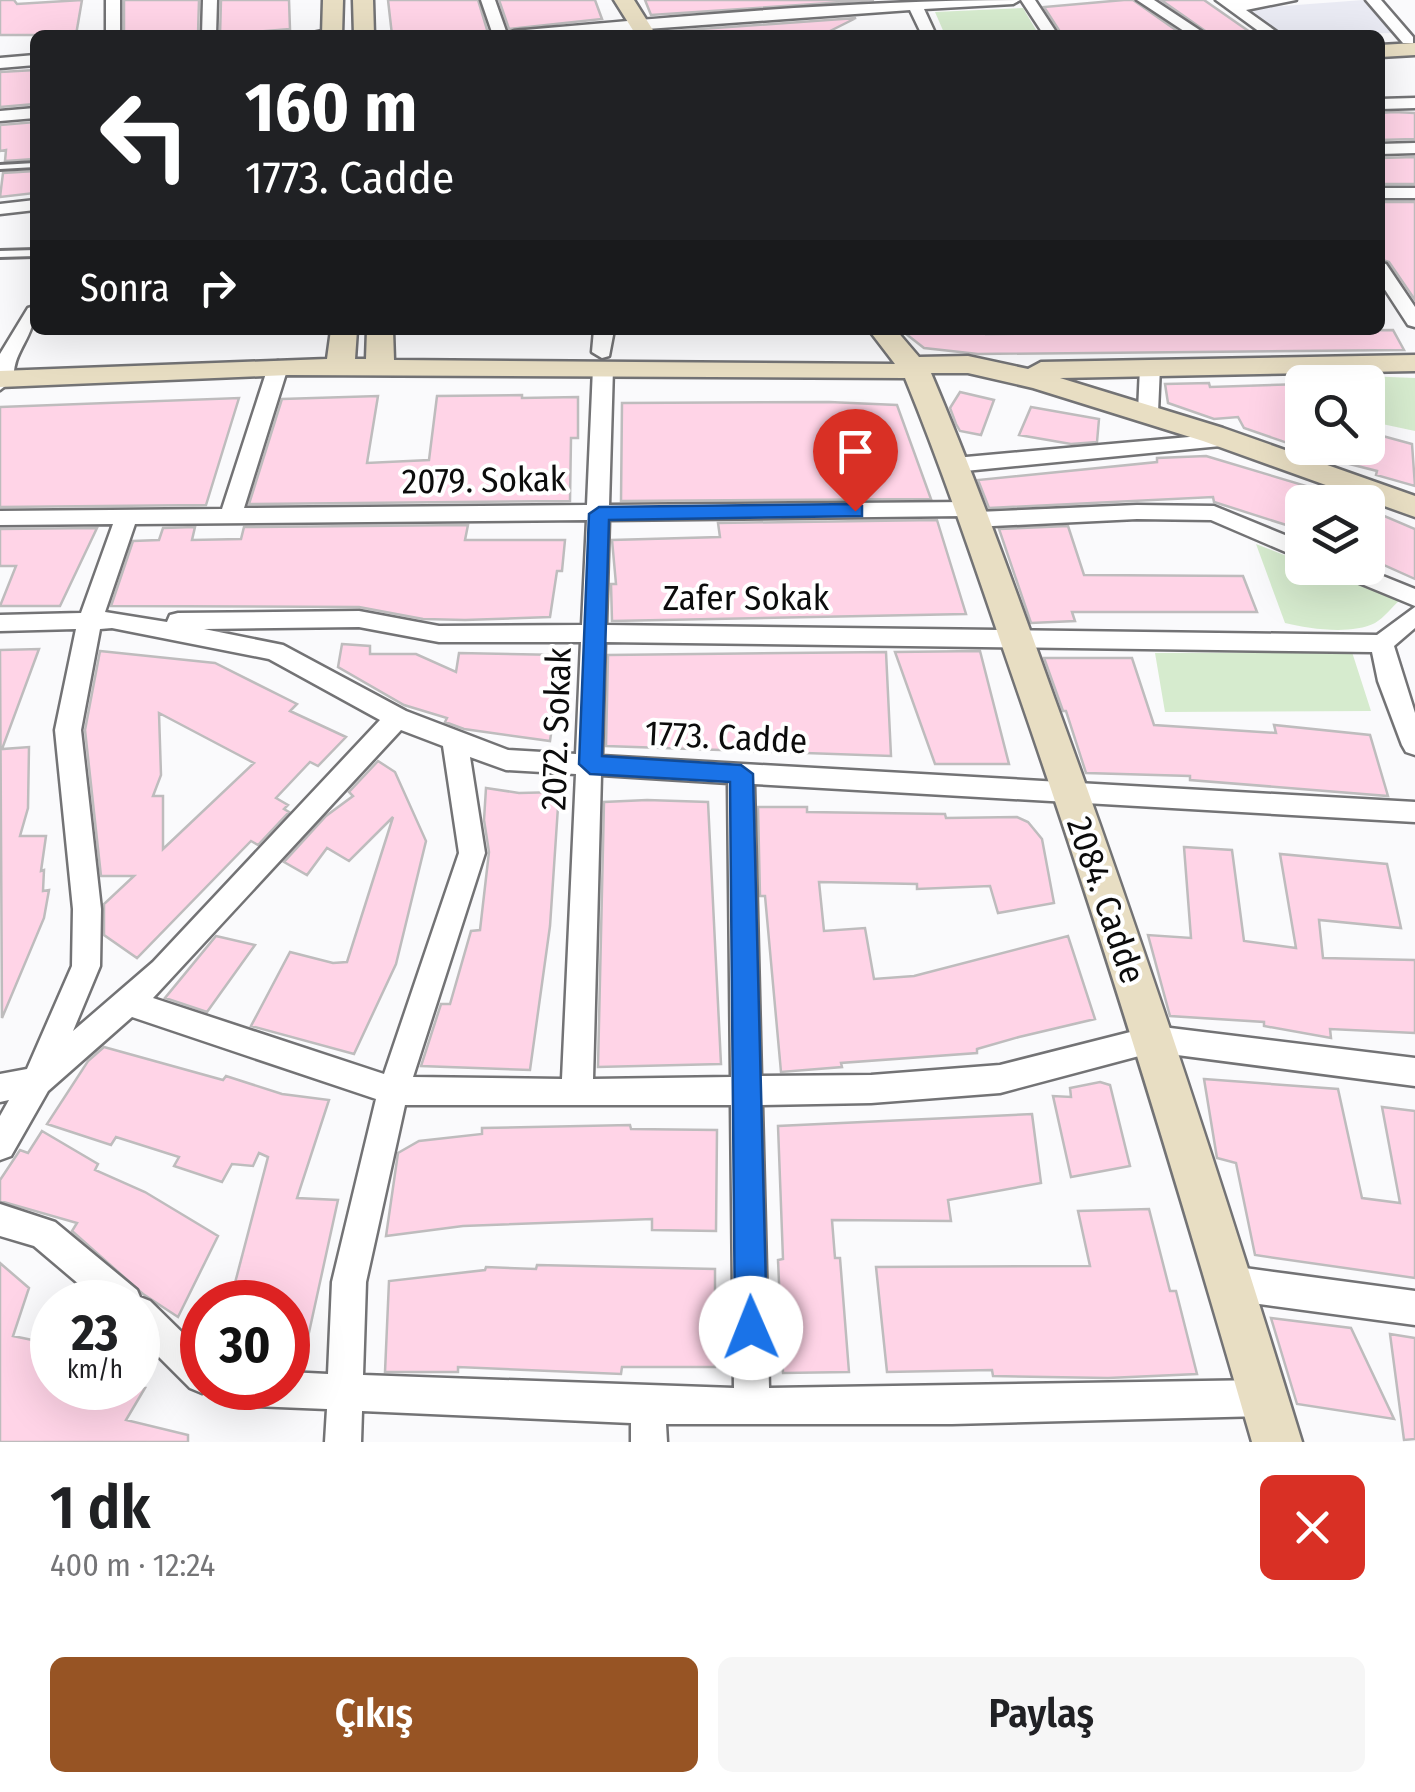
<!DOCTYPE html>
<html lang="tr">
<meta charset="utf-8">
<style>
body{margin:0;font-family:"Fira Sans Condensed",sans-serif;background:#f6f6f6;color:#202124;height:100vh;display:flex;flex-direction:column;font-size:38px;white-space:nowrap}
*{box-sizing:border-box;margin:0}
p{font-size:32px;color:#757577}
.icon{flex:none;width:55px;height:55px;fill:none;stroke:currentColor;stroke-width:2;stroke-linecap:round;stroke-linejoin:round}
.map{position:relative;height:1442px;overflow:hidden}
.side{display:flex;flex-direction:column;background:#fff;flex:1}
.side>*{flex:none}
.hud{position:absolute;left:30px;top:30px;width:1355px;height:305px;border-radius:15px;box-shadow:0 10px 40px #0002;background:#202124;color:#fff;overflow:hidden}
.controls{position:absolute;left:1285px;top:365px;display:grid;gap:20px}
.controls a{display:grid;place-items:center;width:100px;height:100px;border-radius:15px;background:#fff;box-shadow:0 10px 40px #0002;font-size:50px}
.speed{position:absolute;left:30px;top:1280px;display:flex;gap:20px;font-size:50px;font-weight:700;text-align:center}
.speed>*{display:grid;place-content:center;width:130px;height:130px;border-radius:50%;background:#fff;box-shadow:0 10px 40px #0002;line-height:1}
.speed small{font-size:25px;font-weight:400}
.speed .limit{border:15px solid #d22;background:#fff;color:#111}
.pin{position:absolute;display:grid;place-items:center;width:85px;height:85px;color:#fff;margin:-102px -42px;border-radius:50% 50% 50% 0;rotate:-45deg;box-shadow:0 0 10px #0007}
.pin .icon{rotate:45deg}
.me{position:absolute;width:110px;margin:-55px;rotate:359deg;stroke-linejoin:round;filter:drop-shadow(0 0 8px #0008)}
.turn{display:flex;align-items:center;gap:35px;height:210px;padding:0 50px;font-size:45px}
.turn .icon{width:130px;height:130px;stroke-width:2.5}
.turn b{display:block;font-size:70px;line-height:85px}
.then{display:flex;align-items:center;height:95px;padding:0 50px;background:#0003;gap:20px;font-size:38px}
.round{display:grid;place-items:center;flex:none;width:105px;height:105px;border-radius:15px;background:#f6f6f6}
.head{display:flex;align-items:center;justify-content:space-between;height:170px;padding:0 50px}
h1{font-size:60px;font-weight:600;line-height:75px}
.cta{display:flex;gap:20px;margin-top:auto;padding:20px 50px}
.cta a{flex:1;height:115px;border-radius:15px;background:#975424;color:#fff;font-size:40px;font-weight:600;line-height:115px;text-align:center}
.cta a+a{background:#f6f6f6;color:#202124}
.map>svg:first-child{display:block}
</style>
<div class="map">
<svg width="1415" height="1442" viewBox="0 0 1415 1442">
<rect width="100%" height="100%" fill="#fafafc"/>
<path fill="#eaebf4" d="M 1363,0 L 1394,33 L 1281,35 L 1245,9 Z"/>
<path fill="#d6ebce" d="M 1023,8 L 1039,35 L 945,35 L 935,12 Z
M 1339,375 L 1415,378 L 1415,431 L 1368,421 L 1368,382 L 1343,382 Z
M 1256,544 L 1302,562 L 1302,568 L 1317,568 L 1400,600 C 1392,607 1384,618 1375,623 C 1351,635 1310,629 1285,623 Z
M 1352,652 L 1371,711 L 1165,712 L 1155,653 Z"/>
<path fill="#ffd4e7" stroke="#bebcbd" stroke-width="2.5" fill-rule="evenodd" d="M 0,0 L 14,0 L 17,4 L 82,0 L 76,35 L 0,35 Z
M 124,0 L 199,0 L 198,35 L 124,35 Z
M 221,0 L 289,0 L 290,29 L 220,35 Z
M 388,0 L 478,0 L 488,33 L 392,35 Z
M 499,0 L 595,0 L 602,19 L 509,29 Z
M 645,0 L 874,0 L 651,15 Z
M 1124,0 L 1133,0 L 1183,35 L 1062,35 L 1044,7 Z
M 1161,0 L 1204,0 L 1247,30 L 1211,35 Z
M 856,18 L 822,35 L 660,35 L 658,32 Z
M 35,70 L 35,104 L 0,107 L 0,72 Z
M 1394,112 L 1415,113 L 1415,139 L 1380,140 L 1380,113 Z
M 35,122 L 35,159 L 5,161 L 6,150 L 0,151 L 0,125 Z
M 1415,157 L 1415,184 L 1380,184 L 1380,158 Z
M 35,171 L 35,193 L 0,197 L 3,173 Z
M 1380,202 L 1415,202 L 1415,300 L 1389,262 L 1380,259 Z
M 901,330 L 985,330 L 986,334 L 1393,330 L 1404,350 L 978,354 L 924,348 Z
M 1209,383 L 1210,387 L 1302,384 L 1302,448 L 1244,428 L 1238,417 L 1214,419 L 1168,403 L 1165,384 Z
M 960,392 L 994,400 L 981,435 L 960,431 L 956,424 L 950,408 Z
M 522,395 L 522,398 L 578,397 L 578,438 L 571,438 L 570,501 L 249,504 L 282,399 L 378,396 L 367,463 L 429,460 L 437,396 Z
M 239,398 L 206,505 L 0,507 L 0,407 Z
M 829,402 L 897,405 L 931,499 L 621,501 L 622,403 Z
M 1031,407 L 1099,419 L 1097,442 L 1071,444 L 1019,435 Z
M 1368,432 L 1412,444 L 1415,486 L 1376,475 L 1377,471 L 1310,454 L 1311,448 L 1368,448 Z
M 1206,456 L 1346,498 L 1346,502 L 1302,502 L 1302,530 L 1214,502 L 1213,497 L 989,508 L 978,480 L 1157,462 L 1157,458 Z
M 1368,509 L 1415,529 L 1415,579 L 1368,558 Z
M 937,520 L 966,614 L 612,621 L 611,584 L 616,584 L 612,540 L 720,537 L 718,523 Z
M 468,525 L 465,540 L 565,540 L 562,571 L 557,571 L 550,617 L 465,620 L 423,619 L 359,607 L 111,606 L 133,541 L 159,540 L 163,528 L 195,527 L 192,540 L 241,539 L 244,527 Z
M 1068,526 L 1084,575 L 1243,576 L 1257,612 L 1072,612 L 1075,621 L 1031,623 L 999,529 Z
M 97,528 L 60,606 L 0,606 L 16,566 L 0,566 L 0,529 Z
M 342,644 L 370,646 L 370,654 L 416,654 L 456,672 L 459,653 L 562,655 L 550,741 L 464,729 L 445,722 L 447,718 L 404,705 L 338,667 Z
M 39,649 L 2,749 L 29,747 L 28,808 L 20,836 L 46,836 L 41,871 L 44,870 L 43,891 L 49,890 L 44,918 L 2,1018 L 0,650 Z
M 100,651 L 215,663 L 297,704 L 290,711 L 346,737 L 318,766 L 310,762 L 276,798 L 288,805 L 284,809 L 289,812 L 258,845 L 251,841 L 137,958 L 104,935 L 104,904 L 134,876 L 101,876 L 85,730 ZM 159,713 L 254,763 L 163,849 L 163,796 L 153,796 L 161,775 Z
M 980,651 L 1009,764 L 935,764 L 895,652 Z
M 886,652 L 891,756 L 606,746 L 608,655 Z
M 1044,658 L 1132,658 L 1154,725 L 1276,733 L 1274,725 L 1370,735 L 1388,796 L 1190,780 L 1190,776 L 1086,773 L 1066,711 L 1063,711 Z
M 378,761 L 395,772 L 426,841 L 396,964 L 354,1054 L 251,1026 L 290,952 L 333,963 L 347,962 L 393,817 L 349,861 L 327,848 L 307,875 L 284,862 L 326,816 L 353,796 L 349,792 Z
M 486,788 L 519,793 L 559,792 L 550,926 L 530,1070 L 421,1066 L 441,1004 L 450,1004 L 471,931 L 480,930 L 489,852 L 484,820 Z
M 647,800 L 708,802 L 721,1064 L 598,1067 L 604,802 Z
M 758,807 L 807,807 L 807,812 L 945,814 L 946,818 L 1017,817 L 1028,822 L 1042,839 L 1054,903 L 998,913 L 990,886 L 917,889 L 917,884 L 819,882 L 824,931 L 865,928 L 874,979 L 914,976 L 1068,936 L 1095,1019 L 1019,1037 L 977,1049 L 977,1053 L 841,1063 L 842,1067 L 781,1072 L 765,896 L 760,896 Z
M 1184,847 L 1232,850 L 1244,941 L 1296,948 L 1280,854 L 1387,864 L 1401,928 L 1319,920 L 1323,958 L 1415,960 L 1415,1033 L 1330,1029 L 1331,1038 L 1264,1026 L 1264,1022 L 1170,1016 L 1148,935 L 1191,938 Z
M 216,936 L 255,945 L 207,1012 L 165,998 Z
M 104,1047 L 223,1080 L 226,1076 L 282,1094 L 329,1100 L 297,1198 L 338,1200 L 301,1369 L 288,1368 L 288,1302 L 230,1302 L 268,1157 L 259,1153 L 253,1166 L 232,1164 L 222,1182 L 174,1166 L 179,1157 L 116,1137 L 111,1145 L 47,1124 L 88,1061 Z
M 1204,1079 L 1338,1089 L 1362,1198 L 1400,1203 L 1382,1107 L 1415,1111 L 1415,1278 L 1255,1255 L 1236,1163 L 1217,1158 Z
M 1100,1082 L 1110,1085 L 1130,1166 L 1071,1177 L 1053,1096 L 1071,1097 L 1070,1088 Z
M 1032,1114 L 1041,1183 L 948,1200 L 951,1221 L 832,1220 L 835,1258 L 840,1258 L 849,1372 L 783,1373 L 778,1260 L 783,1259 L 778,1126 Z
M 630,1125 L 631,1129 L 717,1130 L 716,1231 L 652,1230 L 652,1219 L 463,1226 L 386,1236 L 398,1153 L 419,1141 L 482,1134 L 482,1128 Z
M 42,1131 L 98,1164 L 95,1170 L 145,1192 L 218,1236 L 178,1317 L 143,1294 L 72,1231 L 77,1223 L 0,1201 L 0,1180 L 20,1150 L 28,1153 Z
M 1149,1209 L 1170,1291 L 1176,1291 L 1197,1374 L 1108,1378 L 993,1376 L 992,1370 L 887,1372 L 876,1267 L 1090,1266 L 1078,1211 Z
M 0,1263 L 29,1288 L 13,1336 L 52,1344 L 52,1388 L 145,1388 L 126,1420 L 188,1435 L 188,1442 L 0,1442 Z
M 537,1265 L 715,1269 L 715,1367 L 622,1367 L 621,1374 L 458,1367 L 458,1372 L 385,1372 L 389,1281 L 485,1270 L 486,1267 L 536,1269 Z
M 1271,1318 L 1351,1328 L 1394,1419 L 1297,1404 Z
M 1390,1334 L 1415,1338 L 1415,1439 L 1404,1440 Z"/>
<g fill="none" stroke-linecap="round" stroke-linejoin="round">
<g stroke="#737375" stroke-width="6">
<path id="lane" d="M 35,163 L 35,167 L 0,169 L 0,165 Z
M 35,250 L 35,256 L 0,257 L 0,251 Z"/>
</g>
<g stroke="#737375" stroke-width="5">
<path id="street" d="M 106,0 L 120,0 L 120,35 L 106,35 Z
M 203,0 L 217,0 L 216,35 L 202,35 Z
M 481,0 L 495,0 L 507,34 L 514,31 C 684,16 853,0 1020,0 L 1013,4 L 924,9 L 936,35 L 922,35 L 910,10 L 564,35 L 493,35 Z
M 1021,0 L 1035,0 L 1058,35 L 1044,35 Z
M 1137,0 L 1154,0 L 1207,35 L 1190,35 Z
M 1216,0 L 1296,0 L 1246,10 L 1281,35 L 1264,35 Z
M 1366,0 L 1381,0 L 1413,37 L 1413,43 L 1403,43 Z
M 332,29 L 338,35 L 303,35 Z
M 35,55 L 35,65 L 0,68 L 0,58 Z
M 1415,98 L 1415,108 L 1380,109 L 1380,99 Z
M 35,108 L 35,118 L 0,121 L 0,111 Z
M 1415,143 L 1415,153 L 1380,154 L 1380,144 Z
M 1380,188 L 1415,188 L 1415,198 L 1380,198 Z
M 35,200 L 35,210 L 0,214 L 0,204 Z
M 1380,263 L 1386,264 L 1415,307 L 1415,327 L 1408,325 L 1380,282 Z
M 35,306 C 35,339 12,351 14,379 L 0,390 L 0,354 L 28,308 Z
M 594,330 L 614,330 L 609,356 L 602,358 L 592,352 Z
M 278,361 L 288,367 L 244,508 L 587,505 L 593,368 L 603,362 L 613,368 L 609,505 L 969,502 L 977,504 L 978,512 L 1137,505 L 1214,506 L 1302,542 L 1302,559 L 1211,520 L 1137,519 L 973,527 L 965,525 L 964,516 L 609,520 L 606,625 L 1377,635 L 1415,607 L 1415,628 L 1394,646 L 1415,713 L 1415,755 L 1406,752 L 1402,745 L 1378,681 L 1372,652 L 605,642 L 602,756 L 1415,802 L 1415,822 L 754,784 L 761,1076 L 871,1075 L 1000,1065 L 1154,1026 L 1415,1058 L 1415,1086 L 1154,1052 L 1000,1093 L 871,1103 L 762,1105 L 769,1388 L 1264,1380 L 1276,1386 L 1282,1398 L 1276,1410 L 1264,1416 L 952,1424 L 666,1424 L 667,1442 L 631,1442 L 631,1423 L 362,1411 L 361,1442 L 325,1442 L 327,1409 L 252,1406 L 240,1400 L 234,1388 L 288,1388 L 288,1372 L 328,1374 L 332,1282 L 376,1099 L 132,1017 L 48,1091 L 11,1156 L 0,1160 L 0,1116 L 9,1100 L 0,1102 L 0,1074 L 27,1069 L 72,966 L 73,909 L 55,730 L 76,629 L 0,631 L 0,615 L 81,613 L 113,524 L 0,525 L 0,511 L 222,509 L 268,367 ZM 587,520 L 582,625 L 439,626 L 359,611 L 178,613 L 170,615 L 167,622 L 105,612 L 135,524 ZM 359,627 L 439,642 L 581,642 L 576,754 L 508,750 L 406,711 L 283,645 L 204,629 ZM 112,628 L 269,659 L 380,720 L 153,962 L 73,1031 L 100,966 L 101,909 L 81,730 L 100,629 ZM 401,730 L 443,746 L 459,853 L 384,1074 L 153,998 ZM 470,757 L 506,770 L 576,774 L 562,1079 L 413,1077 L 485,853 ZM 601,775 L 728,783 L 731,1077 L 593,1079 ZM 405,1105 L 731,1105 L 734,1388 L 363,1375 L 366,1282 Z
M 1150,361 L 1160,367 L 1158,412 L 1148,418 L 1138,412 L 1140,367 Z
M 1234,433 L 1244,439 L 1241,444 L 955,472 L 944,465 L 955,458 Z
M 1332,568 L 1363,568 L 1415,589 L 1415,606 L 1335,573 Z
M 0,1204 L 55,1222 L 137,1290 L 140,1297 L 150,1301 L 202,1352 L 202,1388 L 214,1388 L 202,1393 L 190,1388 L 138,1336 L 138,1302 L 100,1302 L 34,1246 L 0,1236 Z
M 1230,1266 L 1415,1291 L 1415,1325 L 1230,1300 L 1218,1295 L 1213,1283 L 1218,1271 Z"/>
</g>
<g stroke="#737375" stroke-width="5">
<path id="secondary" d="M 323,0 L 343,0 L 342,35 L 322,35 Z
M 353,0 L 373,0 L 374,35 L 354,35 Z
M 614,0 L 634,0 L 656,35 L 636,35 Z
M 1415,43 L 1415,55 L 1380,57 L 1380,45 Z
M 331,330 L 357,330 L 355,359 L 366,359 L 367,330 L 393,330 L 394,360 L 895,364 L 869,330 L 896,330 L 919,357 L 968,356 L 1028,369 L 1041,362 L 1415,355 L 1415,371 L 1060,378 L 1223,428 L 1415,496 L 1415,517 L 1203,441 L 1033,388 L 968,373 L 931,373 C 976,479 1015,588 1054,697 C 1144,943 1225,1191 1302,1442 L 1252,1442 C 1180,1192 1105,944 1020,698 C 983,591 948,483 905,378 L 288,375 L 0,387 L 0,371 L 327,359 Z"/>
</g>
<use href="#lane" fill="#fff" fill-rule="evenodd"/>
<use href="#street" fill="#fff" fill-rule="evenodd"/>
<use href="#secondary" fill="#e8dec3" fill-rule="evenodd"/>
</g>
<path fill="#1a73e8" stroke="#114b97" stroke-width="2.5" d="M 855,504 L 862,506 L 862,516 L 609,520 L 602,756 L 741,765 L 753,774 L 767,1328 L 762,1338 L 751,1343 L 740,1338 L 735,1328 L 730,782 L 590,774 L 579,764 L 589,514 L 599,507 Z"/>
<g text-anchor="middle" stroke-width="8" stroke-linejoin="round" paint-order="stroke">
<g font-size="35" fill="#0c0c0c" stroke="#fff">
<text transform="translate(484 480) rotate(-1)" y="12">2079. Sokak</text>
<text x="746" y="610">Zafer Sokak</text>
<text transform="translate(556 729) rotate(-88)" y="12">2072. Sokak</text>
<text transform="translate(726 737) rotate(3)" y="12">1773. Cadde</text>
<text transform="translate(1106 900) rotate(71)" y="12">2084. Cadde</text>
</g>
</g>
</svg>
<div class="controls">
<a><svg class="icon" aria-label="search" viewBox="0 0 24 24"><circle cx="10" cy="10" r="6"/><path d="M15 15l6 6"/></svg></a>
<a><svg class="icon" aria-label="layers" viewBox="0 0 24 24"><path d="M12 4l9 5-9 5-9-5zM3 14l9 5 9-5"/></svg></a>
</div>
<div class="speed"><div>23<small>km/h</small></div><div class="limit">30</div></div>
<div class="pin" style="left:855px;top:511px;background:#d93025"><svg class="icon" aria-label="arrive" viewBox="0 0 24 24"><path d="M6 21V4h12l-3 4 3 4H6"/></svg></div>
<svg class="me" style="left:751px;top:1328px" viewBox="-20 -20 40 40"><circle r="19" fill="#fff"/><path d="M0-13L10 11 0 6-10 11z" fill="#1a73e8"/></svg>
<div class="hud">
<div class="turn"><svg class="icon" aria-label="left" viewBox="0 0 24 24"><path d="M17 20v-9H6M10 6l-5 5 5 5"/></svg><div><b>160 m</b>1773. Cadde</div></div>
<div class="then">Sonra<svg class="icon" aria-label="right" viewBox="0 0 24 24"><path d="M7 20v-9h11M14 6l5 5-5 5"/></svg></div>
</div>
</div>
<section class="side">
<div class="head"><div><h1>1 dk</h1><p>400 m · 12:24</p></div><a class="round" style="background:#d93025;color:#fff"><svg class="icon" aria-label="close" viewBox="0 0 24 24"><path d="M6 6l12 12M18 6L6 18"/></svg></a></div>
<div class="cta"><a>Çıkış</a><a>Paylaş</a></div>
</section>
